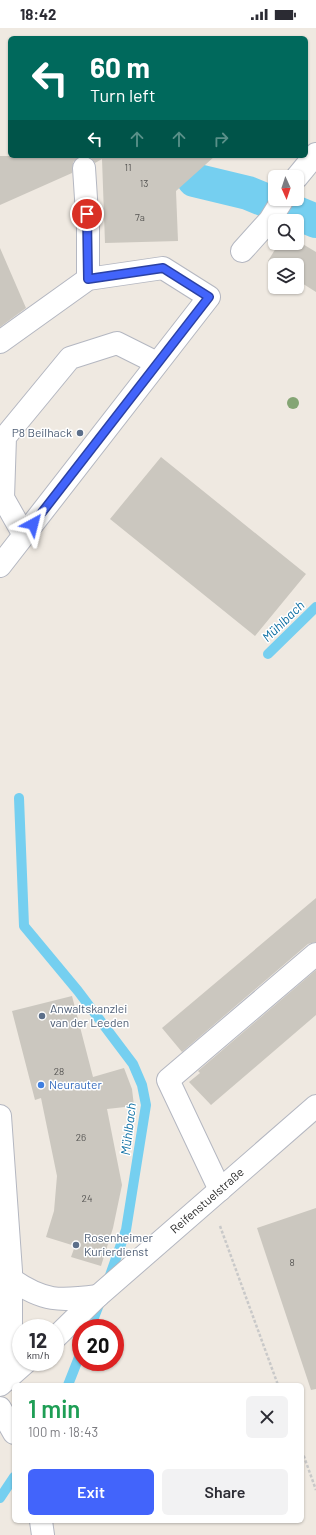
<!DOCTYPE html>
<meta charset="utf-8">
<style>
body{margin:0;font-family:Barlow,sans-serif;background:#f2f2f3;color:#2b2b33;height:100vh;display:flex;flex-direction:column;font-size:15px;white-space:nowrap}
*{box-sizing:border-box;margin:0}
p{font-size:13px;color:#7c7c81}
.icon{flex:none;width:22px;height:22px;fill:none;stroke:currentColor;stroke-width:2;stroke-linecap:round;stroke-linejoin:round}
.map{position:relative;flex:1;overflow:hidden}
.drawer{position:absolute;left:12px;top:1355px;width:292px;height:140px;display:flex;flex-direction:column;background:#fff;border-radius:6px;box-shadow:0 1px 3px #0004}
.drawer>*{flex:none}
.guide{position:absolute;left:8px;top:8px;width:300px;height:122px;border-radius:6px;box-shadow:0 1px 3px #0004;background:#00695c;color:#fff;overflow:hidden}
.needle{width:26px;rotate:177deg}
.fabs{position:absolute;left:268px;top:142px;display:grid;gap:8px}
.fabs a{display:grid;place-items:center;width:36px;height:36px;border-radius:6px;background:#fff;box-shadow:0 1px 3px #0004;font-size:20px}
.speed{position:absolute;left:12px;top:1291px;display:flex;gap:8px;font-size:20px;font-weight:700;text-align:center}
.speed>*{display:grid;place-content:center;width:52px;height:52px;border-radius:50%;background:#fff;box-shadow:0 1px 3px #0004;line-height:1}
.speed small{font-size:10px;font-weight:400}
.speed .limit{border:6px solid #d22;background:#fff;color:#111}
.pin{position:absolute;display:grid;place-items:center;width:34px;height:34px;color:#fff;margin:-17px;border:2px solid #fff;border-radius:50%;box-shadow:0 1px 4px #0007}
.me{position:absolute;width:44px;margin:-22px;rotate:38deg;stroke-linejoin:round;filter:drop-shadow(0 0 3px #0008)}
.turn{display:flex;align-items:center;gap:14px;height:84px;padding:0 16px;font-size:18px}
.turn .icon{width:52px;height:52px;stroke-width:2.5}
.turn b{display:block;font-size:28px;line-height:34px}
.lanes{display:flex;align-items:center;height:38px;padding:0 16px;background:#0003;justify-content:center;gap:20px;direction:ltr}
.lanes .off{opacity:.35}
.round{display:grid;place-items:center;flex:none;width:42px;height:42px;border-radius:6px;background:#f2f2f3}
.overview{display:flex;align-items:center;justify-content:space-between;height:68px;padding:0 16px}
h1{font-size:24px;font-weight:600;line-height:30px;color:#1e9e55}
.action{display:flex;gap:8px;margin-top:auto;padding:8px 16px}
.action a{flex:1;height:46px;border-radius:6px;background:#4264fb;color:#fff;font-size:16px;font-weight:600;line-height:46px;text-align:center}
.action a+a{background:#f2f2f3;color:#2b2b33}
.status{display:flex;justify-content:space-between;align-items:center;height:28px;padding:0 20px;background:#fff;direction:ltr}
.status svg{height:11px;fill:currentColor}
.map>svg:first-child{display:block}
</style>
<div class="status"><b>18:42</b><svg viewBox="0 0 49 12"><path d="M0 12V9h3v3zM5 12V6h3v6zM10 12V3h3v9zM15 12V0h3v12zM26 1h20v11H26zM47 4h2v5h-2z"/></svg></div>
<div class="map">
<svg width="316" height="1507" viewBox="0 0 316 1507">
<rect width="100%" height="100%" fill="#efe9e1"/>
<g fill="none" stroke-linecap="round" stroke-linejoin="round">
<path stroke="#75cff0" stroke-width="10" d="M 268,626 L 316,579
M 19,770 L 24,898 L 78,963 L 133,1036 L 142,1057 L 146,1077 L 126,1202 L 108,1253
M 90,1300 L 100,1274
M 68,1357 L 81,1324
M 0,1470 L 14,1449"/>
<path stroke="#75cff0" stroke-width="34" d="M 194,152 L 248,165 L 316,193"/>
</g>
<path fill="#cbc7bf" d="M 0,128 L 82,128 L 73,134 L 72,145 L 0,177 Z
M 86,128 L 215,128 L 176,163 L 178,213 L 105,215 L 102,131 L 95,135 L 90,129 Z
M 279,215 L 301,215 L 316,224 L 316,264 L 297,252 L 297,237 L 275,238 L 268,233 Z
M 0,220 L 26,280 L 0,299 Z
M 161,429 L 306,546 L 255,608 L 110,491 Z
M 316,870 L 316,914 L 308,916 L 182,1024 L 162,1000 Z
M 316,942 L 316,987 L 211,1077 L 189,1054 L 200,1045 L 198,1043 Z
M 72,968 L 93,1049 L 124,1040 L 132,1061 L 134,1078 L 107,1081 L 122,1157 L 113,1200 L 101,1238 L 71,1229 L 75,1218 L 46,1209 L 54,1183 L 57,1148 L 41,1070 L 35,1072 L 12,983 Z
M 316,1180 L 316,1361 L 311,1362 L 257,1200 Z"/>
<g fill="none" stroke-linecap="round" stroke-linejoin="round">
<g stroke="#b4b7c1" stroke-width="24">
<g id="minor">
<path d="M 84,140 L 88,201 L 88,251"/>
<path d="M 297,149 L 316,126"/>
<path d="M 242,223 L 270,192 L 283,171"/>
<path d="M 0,314 L 88,251 L 163,240 L 209,269 L 0,538"/>
<path d="M 24,507 L 3,470 L 5,409 L 70,330 L 117,315 L 157,335"/>
<path d="M 0,1088 L 11,1243 L 11,1304 L 4,1353"/>
<path d="M 220,1162 L 168,1052 L 316,926"/>
<path d="M 11,1251 C 44,1274 59,1273 98,1268"/>
<path id="s1" d="M 55,1310 L 98,1268 L 316,1078"/>
<path d="M 0,1357 L 26,1334"/>
<path d="M 0,1380 L 14,1405"/>
<path d="M 41,1493 L 43,1507"/>
</g>
</g>
<path stroke="#c9c9c9" stroke-width="2.5" stroke-dasharray="3 2" stroke-linecap="butt" d="M 220,1198 L 278,1357
M 302,1423 L 316,1462"/>
<use href="#minor" stroke="#fff" stroke-width="22"/>
</g>
<circle fill="#84a574" cx="293" cy="375" r="6"/>
<g fill="none" stroke-linecap="round" stroke-linejoin="round">
<g stroke="#2b41a3" stroke-width="10">
<path id="route" d="M 33,496 L 209,269 L 163,240 L 88,251 L 87,186"/>
</g>
<use href="#route" stroke="#4264fb" stroke-width="7"/>
</g>
<g fill="#5c6f8a" stroke="#fff" stroke-width="1.5">
<circle cx="80" cy="405" r="4"/>
<circle cx="42" cy="988" r="4"/>
<circle cx="76" cy="1217" r="4"/>
</g>
<circle fill="#3f7fe0" stroke="#fff" stroke-width="1.5" cx="41" cy="1057" r="4"/>
<g text-anchor="middle" stroke-width="3" stroke-linejoin="round" paint-order="stroke">
<g font-size="10" fill="#555452">
<text x="128" y="143">11</text>
<text x="144" y="159">13</text>
<text x="140" y="193">7a</text>
<text x="59" y="1047">28</text>
<text x="81" y="1113">26</text>
<text x="87" y="1174">24</text>
<text x="292" y="1238">8</text>
</g>
<g font-size="12" fill="#4e5e75" stroke="#fff" text-anchor="start">
<text x="72" y="409" text-anchor="end">P8 Beilhack</text>
<text x="50" y="985">Anwaltskanzlei<tspan x="50" dy="14">van der Leeden</tspan></text>
<text x="84" y="1214">Rosenheimer<tspan x="84" dy="14">Kurierdienst</tspan></text>
</g>
<g font-size="12" fill="#366cbe" stroke="#fff" text-anchor="start">
<text x="49" y="1061">Neurauter</text>
</g>
<g font-size="12" fill="#2e2e2e" stroke="#fff">
<text dy="4" stroke="none"><textPath href="#s1" startOffset="205">Reifenstuelstraße</textPath></text>
</g>
<g font-size="13" font-style="italic" fill="#0d6fa3" stroke="#fff">
<text transform="translate(283 593) rotate(-44)" y="5">Mühlbach</text>
<text transform="translate(128 1101) rotate(-83)" y="5">Mühlbach</text>
</g>
</g>
</svg>
<div class="fabs">
<a><svg class="needle" viewBox="-14 -14 28 28"><path d="M0-13l5 13h-10z" fill="#e53935"/><path d="M0 13l5-13h-10z" fill="#7c7c81"/></svg></a>
<a><svg class="icon" aria-label="search" viewBox="0 0 24 24"><circle cx="10" cy="10" r="6"/><path d="M15 15l6 6"/></svg></a>
<a><svg class="icon" aria-label="layers" viewBox="0 0 24 24"><path d="M12 4l9 5-9 5-9-5zM3 14l9 5 9-5"/></svg></a>
</div>
<div class="speed"><div>12<small>km/h</small></div><div class="limit">20</div></div>
<div class="pin" style="left:87px;top:186px;background:#d93025"><svg class="icon" aria-label="arrive" viewBox="0 0 24 24"><path d="M6 21V4h12l-3 4 3 4H6"/></svg></div>
<svg class="me" style="left:33px;top:496px" viewBox="-20 -20 40 40"><path d="M0-17L14 15 0 8-14 15z" fill="#4264fb" stroke="#fff" stroke-width="4"/></svg>
<div class="guide">
<div class="turn"><svg class="icon" aria-label="left" viewBox="0 0 24 24"><path d="M17 20v-9H6M10 6l-5 5 5 5"/></svg><div><b>60 m</b>Turn left</div></div>
<div class="lanes"><svg class="icon" aria-label="left" viewBox="0 0 24 24"><path d="M17 20v-9H6M10 6l-5 5 5 5"/></svg><svg class="icon off" aria-label="ahead" viewBox="0 0 24 24"><path d="M12 20V5M6 11l6-6 6 6"/></svg><svg class="icon off" aria-label="ahead" viewBox="0 0 24 24"><path d="M12 20V5M6 11l6-6 6 6"/></svg><svg class="icon off" aria-label="right" viewBox="0 0 24 24"><path d="M7 20v-9h11M14 6l5 5-5 5"/></svg></div>
</div>
<section class="drawer">
<div class="overview"><div><h1>1 min</h1><p>100 m · 18:43</p></div><a class="round"><svg class="icon" aria-label="close" viewBox="0 0 24 24"><path d="M6 6l12 12M18 6L6 18"/></svg></a></div>
<div class="action"><a>Exit</a><a>Share</a></div>
</section>
</div>
